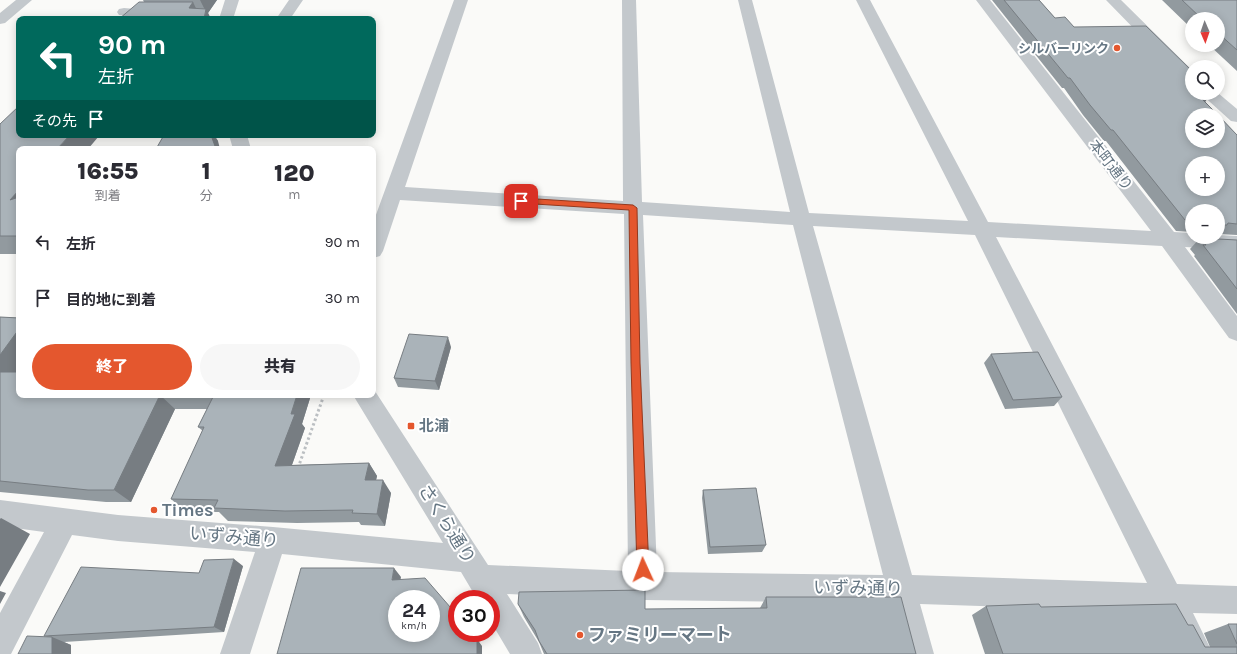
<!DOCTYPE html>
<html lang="ja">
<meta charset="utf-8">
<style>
body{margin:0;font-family:Karla,"Noto Sans JP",sans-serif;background:#f7f7f7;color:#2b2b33;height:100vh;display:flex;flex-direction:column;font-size:15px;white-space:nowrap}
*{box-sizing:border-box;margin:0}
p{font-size:13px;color:#7c7c81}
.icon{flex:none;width:22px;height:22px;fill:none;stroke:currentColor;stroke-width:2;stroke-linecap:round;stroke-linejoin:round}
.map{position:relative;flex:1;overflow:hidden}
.panel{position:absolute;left:16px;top:146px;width:360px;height:252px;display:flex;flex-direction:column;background:#fff;border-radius:8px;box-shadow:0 2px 10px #0003}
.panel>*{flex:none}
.top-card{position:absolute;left:16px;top:16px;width:360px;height:122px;border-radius:8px;box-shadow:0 2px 10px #0003;background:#00695c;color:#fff;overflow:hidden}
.needle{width:26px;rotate:178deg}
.controls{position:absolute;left:1185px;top:12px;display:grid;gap:8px}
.controls a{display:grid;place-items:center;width:40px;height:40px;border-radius:50%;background:#fff;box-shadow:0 2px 10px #0003;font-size:20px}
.speed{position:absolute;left:388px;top:590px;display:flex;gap:8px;font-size:20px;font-weight:700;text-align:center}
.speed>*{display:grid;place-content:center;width:52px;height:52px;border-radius:50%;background:#fff;box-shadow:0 2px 10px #0003;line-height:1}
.speed small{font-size:10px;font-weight:400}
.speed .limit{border:6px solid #d22;background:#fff;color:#111}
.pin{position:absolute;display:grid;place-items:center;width:34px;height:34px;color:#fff;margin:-17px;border-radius:8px;box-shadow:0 2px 6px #0006}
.me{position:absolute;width:44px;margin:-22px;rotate:358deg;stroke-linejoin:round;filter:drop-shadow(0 0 3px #0008)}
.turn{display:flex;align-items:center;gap:14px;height:84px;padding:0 16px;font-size:18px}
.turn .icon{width:52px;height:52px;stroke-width:2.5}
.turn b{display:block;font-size:28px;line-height:34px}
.then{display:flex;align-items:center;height:38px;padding:0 16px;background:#0003;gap:8px;font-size:15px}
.eta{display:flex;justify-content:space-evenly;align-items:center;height:68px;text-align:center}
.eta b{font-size:24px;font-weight:800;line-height:28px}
.button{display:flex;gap:8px;margin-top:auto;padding:8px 16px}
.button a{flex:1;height:46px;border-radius:24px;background:#e4572e;color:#fff;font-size:16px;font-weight:800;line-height:46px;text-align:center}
.button a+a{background:#f7f7f7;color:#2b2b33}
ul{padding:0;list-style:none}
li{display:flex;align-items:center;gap:12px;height:56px;padding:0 16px}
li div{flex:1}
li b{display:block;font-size:15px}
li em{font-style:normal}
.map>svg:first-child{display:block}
</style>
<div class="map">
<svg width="1237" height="654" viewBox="0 0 1237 654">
<rect width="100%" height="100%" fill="#fafaf8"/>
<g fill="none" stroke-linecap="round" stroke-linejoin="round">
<path stroke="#bbbfc2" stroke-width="3" stroke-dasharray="2.5 2.5" stroke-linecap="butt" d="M 298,468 L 324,395"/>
<path fill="#c3c8cc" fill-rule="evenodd" d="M 16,0 L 32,0 L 5,23 L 0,24 L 0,13 Z
M 225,0 L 239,0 L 233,19 L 219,19 Z
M 289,0 L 303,0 L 290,19 L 276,19 Z
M 454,0 L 468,0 L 405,187 L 623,201 L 622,0 L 636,0 L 642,202 L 790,212 L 738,0 L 752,0 L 809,213 L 968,221 L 856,0 L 870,0 L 988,222 L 1151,231 L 976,0 L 990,0 L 1174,232 L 1192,233 L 1192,237 L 1218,237 L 1218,235 L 1237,236 L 1237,250 L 1185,247 L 1237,316 L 1237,341 L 1229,338 L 1162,246 L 996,237 L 1177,584 L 1237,586 L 1237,614 L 1193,613 L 1213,654 L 1182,654 L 1161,612 L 920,604 L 934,654 L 904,654 L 891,603 L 643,600 L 507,594 L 538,643 L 542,654 L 510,654 L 491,622 L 491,599 L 477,599 L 461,572 L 282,554 L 250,654 L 220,654 L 255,552 L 118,541 L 72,535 L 11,654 L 0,654 L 0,613 L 44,532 L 0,526 L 0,500 L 118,515 L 273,527 L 443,543 L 353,395 L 373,395 L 373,388 L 488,565 L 628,571 L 624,214 L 400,200 L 383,251 L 380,256 L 373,258 L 373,223 ZM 643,215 L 793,225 L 883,575 L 657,572 ZM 813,226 L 975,235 L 1147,583 L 912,575 Z
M 1106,0 L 1121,0 L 1192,70 L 1192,84 L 1186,82 Z
M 124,8 L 204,15 L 209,16 L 211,19 L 155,19 L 119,15 L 117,12 L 119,9 Z
M 1200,93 L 1218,93 L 1237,109 L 1237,122 L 1231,121 Z
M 229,135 L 247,135 L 251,149 L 233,149 Z"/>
</g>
<path fill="#929a9f" d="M 143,0 L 217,0 L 208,13 L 211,19 L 119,19 L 144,2 Z
M 992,0 L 1039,0 L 1055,18 L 1074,27 L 1192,93 L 1211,93 L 1205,102 L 1237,135 L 1237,235 L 1218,234 L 1218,211 L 1192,211 L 1192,232 L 1176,231 L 1106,141 L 1104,141 L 1083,115 L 1064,88 L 1062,88 Z
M 1162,0 L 1237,0 L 1237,71 L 1209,45 L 1218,45 L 1218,19 L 1192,19 L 1192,29 Z
M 0,124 L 19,135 L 214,135 L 218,141 L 164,135 L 99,136 L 19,149 L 19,254 L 0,254 Z
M 1200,238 L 1237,240 L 1237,314 L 1194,256 L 1195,255 L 1190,249 Z
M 0,317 L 19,318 L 19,369 L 16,372 L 19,395 L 311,395 L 302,424 L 305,428 L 292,465 L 369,463 L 377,476 L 376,480 L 391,493 L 385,526 L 361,525 L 359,522 L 297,523 L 228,521 L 219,512 L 186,512 L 171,499 L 203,431 L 198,427 L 207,409 L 175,409 L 131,502 L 106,502 L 0,492 Z
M 451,347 L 439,390 L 398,387 L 394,378 Z
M 991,354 L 1062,397 L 1054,406 L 1005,409 L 984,363 Z
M 703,490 L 766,545 L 762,552 L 708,554 L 702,498 Z
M 243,566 L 224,632 L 64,642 L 71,645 L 71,654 L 18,654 L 45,637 L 199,573 Z
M 766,597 L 916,654 L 544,654 L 539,642 L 524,617 L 518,604 L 645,609 L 760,608 Z
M 986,606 L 1041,607 L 1188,625 L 1205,647 L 1210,647 L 1204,633 L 1228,624 L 1237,624 L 1237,654 L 985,654 L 972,615 Z"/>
<path fill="#777d82" d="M 200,0 L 217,0 L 208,13 L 211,19 L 204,19 L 206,12 Z
M 193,2 L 201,19 L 189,8 Z
M 1210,93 L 1211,93 L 1205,102 L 1201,98 Z
M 70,135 L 99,135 L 99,136 L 88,149 L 57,149 Z
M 208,135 L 214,135 L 218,141 L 220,149 L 216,149 Z
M 19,190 L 19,209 L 10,200 Z
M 19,329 L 19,369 L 7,386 L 0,381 L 0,355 Z
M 448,337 L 451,347 L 439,390 L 435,381 Z
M 160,395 L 175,409 L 131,502 L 114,490 Z
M 297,395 L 311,395 L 302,424 L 305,428 L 287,479 L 275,466 Z
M 369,463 L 377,476 L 373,493 L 365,480 Z
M 383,480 L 391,493 L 385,526 L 377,514 Z
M 1,518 L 30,534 L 0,587 L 0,519 Z
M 234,559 L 243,566 L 224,632 L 214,627 Z
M 394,568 L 401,577 L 399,589 L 392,580 Z
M 0,591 L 6,593 L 0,604 Z
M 52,637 L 71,645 L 71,654 L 52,654 Z
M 477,639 L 482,646 L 482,654 L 477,654 Z"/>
<path fill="#aab3b9" stroke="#777d82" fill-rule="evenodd" d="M 1004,0 L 1039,0 L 1055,18 L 1065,17 L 1074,27 L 1146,26 L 1192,71 L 1192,93 L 1210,93 L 1201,98 L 1218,115 L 1192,115 L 1192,141 L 1218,141 L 1218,115 L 1237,135 L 1237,224 L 1228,223 L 1227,225 L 1218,225 L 1218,211 L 1192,211 L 1192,220 L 1185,220 L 1113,130 L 1111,130 L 1090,105 L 1070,78 L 1068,78 ZM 1192,163 L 1218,163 L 1218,189 L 1192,189 Z
M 1182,0 L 1237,0 L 1237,50 L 1218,33 L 1218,19 L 1202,19 Z
M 139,2 L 193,2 L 189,8 L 206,9 L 204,19 L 119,19 Z
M 19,106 L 19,135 L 70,135 L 57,149 L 19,149 L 19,190 L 10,200 L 19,197 L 19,236 L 0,236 L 0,124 Z
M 164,135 L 211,135 L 216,149 L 156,149 Z
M 1200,238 L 1237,240 L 1237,289 L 1203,245 L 1206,245 Z
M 0,317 L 19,318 L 19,329 L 0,355 Z
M 409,334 L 448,337 L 435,381 L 394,378 Z
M 1038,352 L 1062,397 L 1013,400 L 991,354 Z
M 0,372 L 19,372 L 19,395 L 160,395 L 114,490 L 88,490 L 0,481 Z
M 214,395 L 297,395 L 291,414 L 295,414 L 275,466 L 369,463 L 365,480 L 383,480 L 377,514 L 352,513 L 353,510 L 285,511 L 214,508 L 218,500 L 171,499 L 204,427 L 198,427 Z
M 756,488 L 766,545 L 710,547 L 703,490 Z
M 234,559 L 214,627 L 44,636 L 81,567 L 199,573 L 204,560 Z
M 301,568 L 394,568 L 392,580 L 425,578 L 457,615 L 457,633 L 472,633 L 477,639 L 477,654 L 277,654 ZM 397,599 L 431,599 L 431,633 L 397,633 Z
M 645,590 L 645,609 L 767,608 L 766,597 L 901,597 L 916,654 L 547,654 L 539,641 L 535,630 L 518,604 L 519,592 Z
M 1039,604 L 1041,607 L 1176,604 L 1188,625 L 1193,625 L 1205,647 L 1237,647 L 1237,654 L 1003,654 L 986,606 Z
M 1228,624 L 1237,624 L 1237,644 Z
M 27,636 L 52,637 L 52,654 L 18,654 Z"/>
<path fill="#e4572e" stroke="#94391e" d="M 521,198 L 633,205 L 637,208 L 640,363 L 649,570 L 647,575 L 643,576 L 639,575 L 637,570 L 631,363 L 629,210 L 519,203 L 519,199 Z"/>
<g fill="#e4572e" stroke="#fff" stroke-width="1.5">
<circle cx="1117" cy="48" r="4"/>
<rect x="407" y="422" width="8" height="8" rx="2"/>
<circle cx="154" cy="510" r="4"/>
<circle cx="580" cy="635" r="4"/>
</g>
<g text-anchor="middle" stroke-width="4" stroke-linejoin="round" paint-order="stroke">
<g font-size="13" font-weight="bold" fill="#657683" stroke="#fff" text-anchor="end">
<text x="1109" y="53">シルバーリンク</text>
</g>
<g font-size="15" fill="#657683" stroke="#fff">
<text transform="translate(1111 165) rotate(52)" y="5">本町通り</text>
</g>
<g font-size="15" font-weight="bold" fill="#657683" stroke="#fff" text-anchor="start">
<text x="419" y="431">北浦</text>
</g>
<g font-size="18" font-weight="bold" fill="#657683" stroke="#fff" text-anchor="start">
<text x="162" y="516">Times</text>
<text x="588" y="641">ファミリーマート</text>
</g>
<g font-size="18" fill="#657683" stroke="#fff">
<text transform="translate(447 524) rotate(58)" y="6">さくら通り</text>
<text transform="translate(234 537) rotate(5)" y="6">いずみ通り</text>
<text transform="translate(858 588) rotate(1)" y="6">いずみ通り</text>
</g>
</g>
</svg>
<div class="controls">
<a><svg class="needle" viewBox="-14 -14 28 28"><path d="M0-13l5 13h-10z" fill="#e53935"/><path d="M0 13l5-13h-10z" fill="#7c7c81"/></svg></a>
<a><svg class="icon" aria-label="search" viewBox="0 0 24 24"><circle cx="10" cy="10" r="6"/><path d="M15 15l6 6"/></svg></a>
<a><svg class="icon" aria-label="layers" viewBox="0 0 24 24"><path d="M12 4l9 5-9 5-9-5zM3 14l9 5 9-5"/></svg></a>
<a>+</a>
<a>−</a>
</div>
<div class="speed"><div>24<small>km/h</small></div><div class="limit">30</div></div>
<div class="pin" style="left:521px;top:201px;background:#d93025"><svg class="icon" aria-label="arrive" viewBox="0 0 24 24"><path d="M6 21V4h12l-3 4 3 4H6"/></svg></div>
<svg class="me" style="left:643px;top:570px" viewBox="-20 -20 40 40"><circle r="19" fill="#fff"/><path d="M0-13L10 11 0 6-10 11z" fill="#e4572e"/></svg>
<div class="top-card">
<div class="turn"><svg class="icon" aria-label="left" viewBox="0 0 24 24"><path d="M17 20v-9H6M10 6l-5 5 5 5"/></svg><div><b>90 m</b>左折</div></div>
<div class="then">その先<svg class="icon" aria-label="arrive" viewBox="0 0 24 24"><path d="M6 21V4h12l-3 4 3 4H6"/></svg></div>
</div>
<section class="panel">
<div class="eta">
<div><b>16:55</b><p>到着</p></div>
<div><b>1</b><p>分</p></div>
<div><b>120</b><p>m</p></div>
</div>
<ul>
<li><svg class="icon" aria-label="left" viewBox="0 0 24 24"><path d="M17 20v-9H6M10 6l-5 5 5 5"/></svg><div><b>左折</b></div><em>90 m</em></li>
<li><svg class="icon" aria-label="arrive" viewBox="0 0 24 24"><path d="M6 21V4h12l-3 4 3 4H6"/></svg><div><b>目的地に到着</b></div><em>30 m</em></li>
</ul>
<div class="button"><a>終了</a><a>共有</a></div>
</section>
</div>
